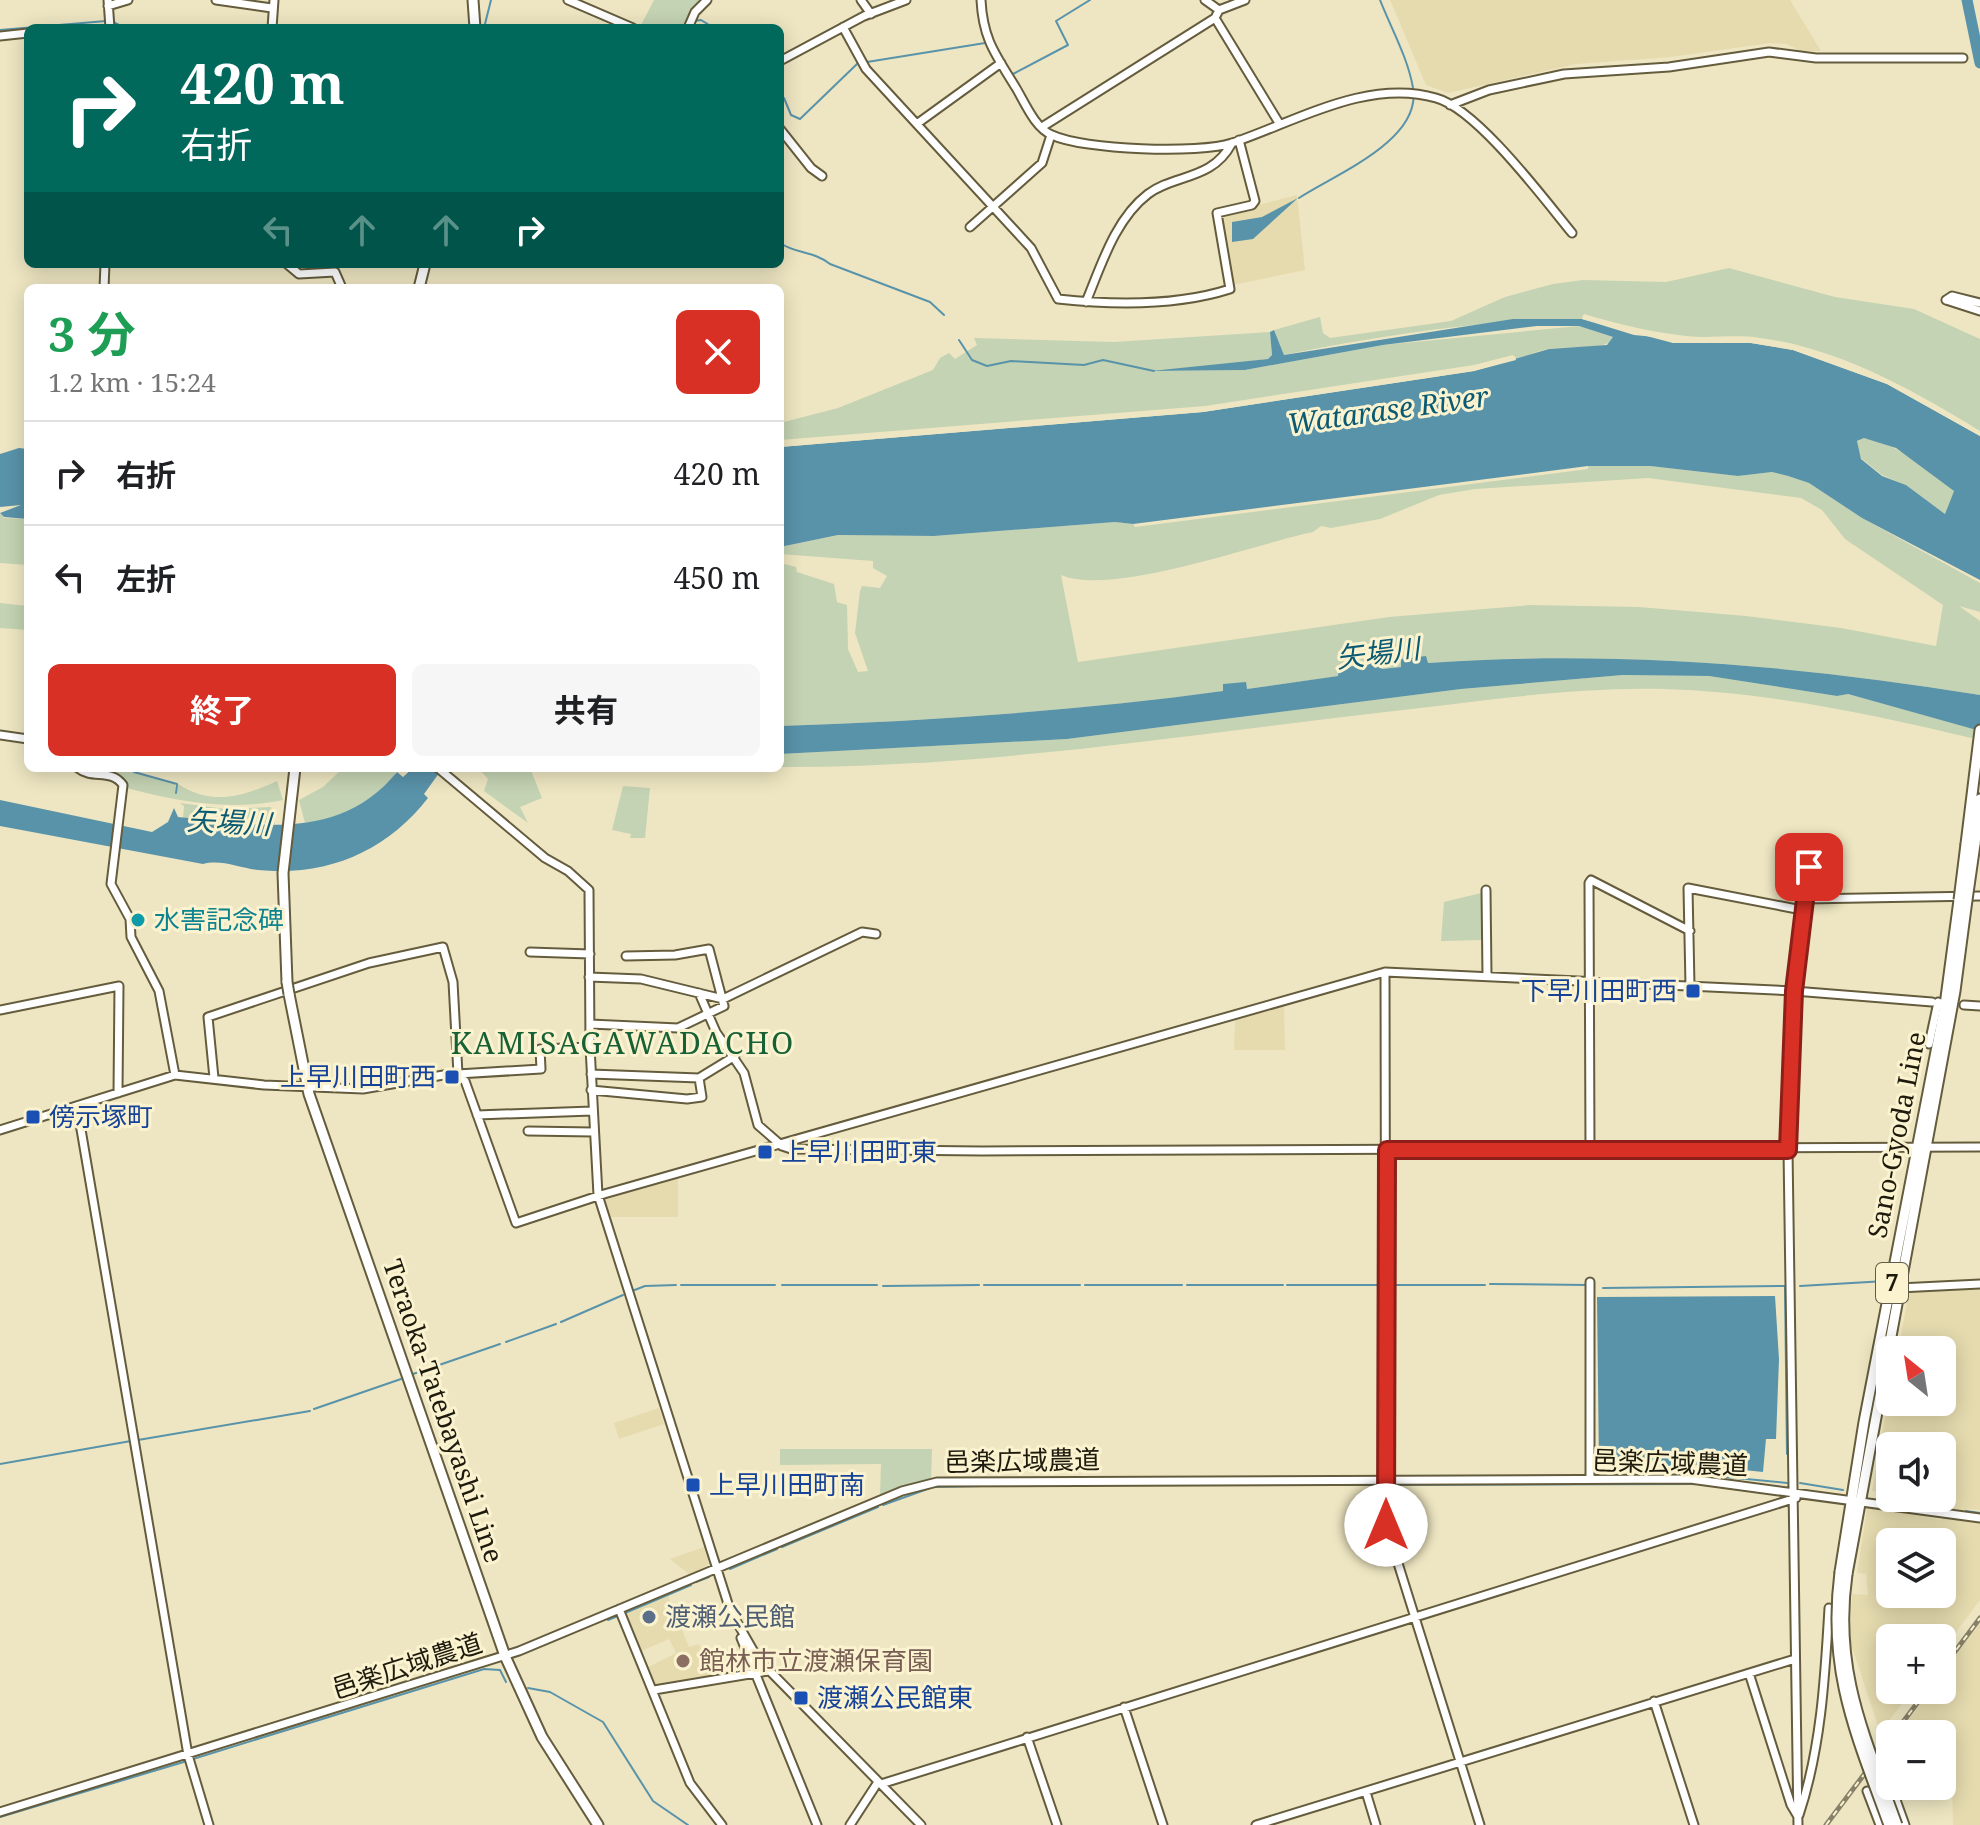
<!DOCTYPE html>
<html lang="ja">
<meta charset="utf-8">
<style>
body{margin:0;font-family:"Noto Serif","Noto Sans JP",serif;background:#f6f6f6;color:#202124;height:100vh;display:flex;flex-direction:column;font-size:30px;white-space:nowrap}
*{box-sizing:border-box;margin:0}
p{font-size:26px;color:#757577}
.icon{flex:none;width:44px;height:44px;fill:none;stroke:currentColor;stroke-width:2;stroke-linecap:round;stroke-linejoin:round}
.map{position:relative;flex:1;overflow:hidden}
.details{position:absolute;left:24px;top:284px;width:760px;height:488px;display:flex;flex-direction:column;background:#fff;border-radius:12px;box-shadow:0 4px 20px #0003}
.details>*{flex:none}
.guide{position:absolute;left:24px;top:24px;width:760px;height:244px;border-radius:12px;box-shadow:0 4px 20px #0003;background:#00695c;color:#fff;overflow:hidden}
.needle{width:52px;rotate:330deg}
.controls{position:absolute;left:1876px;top:1336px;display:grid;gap:16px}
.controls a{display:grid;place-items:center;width:80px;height:80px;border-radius:12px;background:#fff;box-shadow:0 4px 20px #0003;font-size:40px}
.pin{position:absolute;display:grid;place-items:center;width:68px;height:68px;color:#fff;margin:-34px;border-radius:16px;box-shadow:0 4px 12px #0006}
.me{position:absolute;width:88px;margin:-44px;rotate:0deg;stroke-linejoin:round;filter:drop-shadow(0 0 6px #0008)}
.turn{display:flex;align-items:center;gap:28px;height:168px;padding:0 24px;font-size:36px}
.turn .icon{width:104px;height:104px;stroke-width:2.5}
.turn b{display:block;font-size:56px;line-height:68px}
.lanes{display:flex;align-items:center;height:76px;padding:0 24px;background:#0003;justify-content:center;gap:40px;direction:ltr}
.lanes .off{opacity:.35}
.round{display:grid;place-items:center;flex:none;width:84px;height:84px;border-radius:12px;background:#f6f6f6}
.summary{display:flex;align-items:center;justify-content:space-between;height:136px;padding:0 24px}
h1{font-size:48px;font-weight:700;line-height:60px;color:#1e9e55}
.primary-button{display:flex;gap:16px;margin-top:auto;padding:16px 24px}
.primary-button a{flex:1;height:92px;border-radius:12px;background:#d93025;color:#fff;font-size:32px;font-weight:700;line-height:92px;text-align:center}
.primary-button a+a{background:#f6f6f6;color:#202124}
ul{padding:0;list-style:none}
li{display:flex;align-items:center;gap:24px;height:104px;padding:0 24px;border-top:2px solid #e0e0e0}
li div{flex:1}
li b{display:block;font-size:30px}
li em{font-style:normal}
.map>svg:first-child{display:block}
</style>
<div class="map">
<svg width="1980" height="1825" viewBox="0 0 1980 1825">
<rect width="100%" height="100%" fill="#eee6c2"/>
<path fill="#e5dbaf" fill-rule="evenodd" d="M 1390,0 L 1790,0 L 1821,51 L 1801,51 L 1786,44 L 1770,43 L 1671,57 L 1576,64 L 1448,93 L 1426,85 Z
M 1297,195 L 1305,270 L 1233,285 L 1220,215 Z
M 1284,1005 L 1285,1050 L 1234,1050 L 1235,1019 Z
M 674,1176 L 678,1178 L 678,1217 L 607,1217 L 605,1197 Z
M 1980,1289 L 1980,1510 L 1967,1509 L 1965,1514 L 1947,1511 L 1947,1505 L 1910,1498 L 1942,1498 L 1942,1446 L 1890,1446 L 1890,1494 L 1872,1491 L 1890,1390 L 1890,1402 L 1942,1402 L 1942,1350 L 1898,1350 L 1909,1292 Z
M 659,1408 L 664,1424 L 619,1439 L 614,1423 Z
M 1871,1507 L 1941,1520 L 1947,1516 L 1980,1521 L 1980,1600 L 1942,1651 L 1942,1638 L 1890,1638 L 1890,1690 L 1913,1690 L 1880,1732 L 1850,1641 L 1852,1594 L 1868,1595 L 1866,1574 L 1857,1573 L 1867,1509 ZM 1890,1542 L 1942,1542 L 1942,1594 L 1890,1594 Z
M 704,1547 L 709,1564 L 690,1575 L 670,1559 Z
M 668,1596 L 689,1647 L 699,1644 L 713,1679 L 653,1686 L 646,1668 L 676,1653 L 669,1639 L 639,1652 L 624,1615 Z
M 1980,1623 L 1980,1825 L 1953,1825 L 1952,1781 L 1942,1780 L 1942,1734 L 1898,1734 L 1931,1690 L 1942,1690 L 1942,1674 Z"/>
<path fill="#c4d3b3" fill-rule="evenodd" d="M 654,0 L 701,0 L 682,27 L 646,28 L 641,25 Z
M 1729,268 L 1835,297 L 1914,309 L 1980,339 L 1980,431 C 1913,390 1838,348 1760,338 C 1735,334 1710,339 1686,336 C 1651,332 1617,324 1584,314 L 1582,319 C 1481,320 1382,335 1284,355 L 1274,330 L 1320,317 L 1323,333 L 1330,338 L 1451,321 L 1505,297 L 1553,284 L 1583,280 L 1666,282 Z
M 1579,326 L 1613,337 L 1612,341 C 1601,350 1564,346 1548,349 C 1537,351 1526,356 1516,360 L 1513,355 L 1474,365 L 1205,406 L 780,440 L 780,423 L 838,408 L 933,370 L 940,358 L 949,353 L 955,359 L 977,345 L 974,338 L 1114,342 L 1270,332 L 1272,355 L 1268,359 L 1164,371 L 1245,370 L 1383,345 Z
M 1863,438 C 1891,440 1935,472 1954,491 L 1945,514 L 1906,485 L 1882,475 L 1861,458 L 1857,442 Z
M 1588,466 L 1650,466 L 1738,476 L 1772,472 L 1788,476 L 1809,483 L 1862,518 L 1980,583 L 1980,612 L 1959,606 L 1980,621 L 1980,695 C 1797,665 1612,650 1427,663 L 1426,657 L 1402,667 L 1381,669 L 1380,662 L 1340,667 L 1339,676 L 1247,689 L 1223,684 L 1224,691 C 1076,711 929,721 780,726 L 780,563 L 796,567 L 797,572 L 834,584 L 837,602 L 847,605 L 848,649 L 858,672 L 868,671 L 855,633 L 860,591 L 862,586 L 880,588 L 887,576 L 873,568 L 873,561 L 780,554 L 780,547 L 838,535 L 934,536 L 1115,522 L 1133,524 L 1135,527 L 1588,469 ZM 1648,478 L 1801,498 L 1822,510 L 1845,539 L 1943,605 L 1936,646 L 1841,628 L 1746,616 L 1639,607 L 1531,605 L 1389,617 L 1078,662 L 1061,575 C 1112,597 1255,544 1313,532 L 1321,526 L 1331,528 L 1380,519 L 1439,495 L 1475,489 Z
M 0,513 L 4,518 L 28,519 L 28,565 L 0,563 Z
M 0,603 L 28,606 L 28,630 L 0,628 Z
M 1623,675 L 1709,676 L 1837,696 L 1848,694 L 1980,731 L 1980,740 C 1876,715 1770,692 1663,689 C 1577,687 1488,700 1403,710 C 1196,733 989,768 780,767 L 780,754 L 1067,739 L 1461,689 Z
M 343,768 L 397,768 C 386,803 338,819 305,823 L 299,800 L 323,787 Z
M 478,768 L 530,768 L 542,798 L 520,807 L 528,823 L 484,791 L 488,779 Z
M 110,771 L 134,772 L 175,783 L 175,794 L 178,784 C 212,806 242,797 277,781 L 283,800 C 230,811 178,802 127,788 L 124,779 Z
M 623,786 L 650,788 L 645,838 L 630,838 L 631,834 L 612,830 Z
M 180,803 L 225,809 L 271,807 L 275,824 L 183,818 L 184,806 Z
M 1481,893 L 1485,897 L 1484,940 L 1441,941 L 1444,902 Z
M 780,1449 L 932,1449 L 931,1479 L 880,1496 L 881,1464 L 780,1465 Z"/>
<path fill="#5993aa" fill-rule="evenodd" d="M 1298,198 L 1253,239 L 1232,242 L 1232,222 L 1262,217 Z
M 1513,319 L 1582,319 L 1673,343 L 1751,343 L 1793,350 L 1887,384 L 1980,436 L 1980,580 L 1862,518 L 1809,483 L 1788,476 L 1772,472 L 1738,476 L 1650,466 L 1588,466 L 1133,524 L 1115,522 L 934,536 L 838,535 L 780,547 L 780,447 L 1203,412 L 1474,371 L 1549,349 L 1607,345 L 1613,337 L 1579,326 L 1537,326 L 1383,345 L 1245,370 L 1151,371 L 1268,359 L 1272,355 L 1270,332 L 1274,330 L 1284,355 ZM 1864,438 L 1896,448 L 1954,491 L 1945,514 L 1906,485 L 1882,476 L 1861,459 L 1857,441 Z
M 19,448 L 28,449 L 28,519 L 4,517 L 0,513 L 21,505 L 0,507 L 0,454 Z
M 1426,656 L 1428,663 C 1613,650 1797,665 1980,695 L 1980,731 L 1848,694 L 1837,696 L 1709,676 L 1623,675 L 1461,689 L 1067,739 L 780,754 L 780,726 C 929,721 1076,711 1223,691 L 1223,684 L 1246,682 L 1247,689 L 1338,676 L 1339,668 L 1381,662 L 1382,669 L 1401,667 L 1401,659 Z
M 413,768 L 442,769 L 424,794 L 428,798 C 386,852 326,877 258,870 C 240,868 221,859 203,864 L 0,826 L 0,800 L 152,832 L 168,822 L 174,808 L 178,817 C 258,825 340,842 397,772 L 403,777 Z
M 1775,1296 L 1779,1359 L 1776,1439 L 1766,1439 L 1763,1472 L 1686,1464 L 1682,1469 L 1599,1467 L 1597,1297 Z"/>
<path fill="#eee6c2" d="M 1583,315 L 1674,339 L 1751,339 L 1794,347 L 1889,380 L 1980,432 L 1980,436 L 1887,384 L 1793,350 L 1751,343 L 1673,343 L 1665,338 L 1634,335 L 1582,319 Z
M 1515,356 L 1516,360 L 1474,371 L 1203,412 L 780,447 L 780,443 L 1203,408 L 1473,367 Z"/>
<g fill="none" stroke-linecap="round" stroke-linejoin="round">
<path stroke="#5993aa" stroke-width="2" d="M 693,21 L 701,20 L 714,28
M 113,22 L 125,28
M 484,28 L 491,0
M 0,30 L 106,21
M 867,62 L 985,43
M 1013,74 L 1068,45 L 1056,21 L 1090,0
M 780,97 L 784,98 L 791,115 L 800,119 L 857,64
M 1299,198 C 1336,174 1422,140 1413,88 C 1408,58 1391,28 1380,0
M 780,243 C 796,254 814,251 830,264 L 930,302 L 944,315
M 959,340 L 972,360 L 987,366 L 1011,361 L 1084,365 L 1103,360 L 1154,371
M 134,772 L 177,784 L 176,793
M 0,1134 L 41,1121
M 1490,1284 L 1587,1285
M 681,1285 L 775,1285
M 782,1285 L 877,1285
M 984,1285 L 1080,1285
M 1085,1285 L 1182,1285
M 1187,1285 L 1283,1285
M 1287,1285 L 1382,1285
M 1389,1285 L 1485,1285
M 883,1286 L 979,1285
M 1800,1286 L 1886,1281
M 1603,1288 L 1785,1286 L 1787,1454
M 632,1291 L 645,1286 L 676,1285
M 561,1322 L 623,1295
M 506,1342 L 556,1324
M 413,1374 L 500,1344
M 314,1409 L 401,1379
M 138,1440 L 310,1411
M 0,1464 L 131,1441
M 1695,1474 L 1787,1483
M 1800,1483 L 1843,1490
M 1085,1485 L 1182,1485
M 1187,1485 L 1283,1485
M 1287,1485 L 1381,1485
M 1390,1485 L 1695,1484
M 986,1486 L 1081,1485
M 1880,1496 L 1946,1507
M 883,1505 L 933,1487 L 981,1486
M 1966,1511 L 1980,1513
M 782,1547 L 878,1507
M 730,1569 L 777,1549
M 696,1582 L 709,1577
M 625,1613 L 691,1585
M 608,1620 L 618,1616
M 528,1688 L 550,1692 L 603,1722 L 653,1801 L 688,1825
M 193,1759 L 484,1669 L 500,1670 L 506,1682
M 0,1817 L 187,1761"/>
<path stroke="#5993aa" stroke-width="11" d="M 1967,0 L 1980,63"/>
<g stroke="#645c3d" stroke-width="11">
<path id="minor" d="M 108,0 L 110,28
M 216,0 L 272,8
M 568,0 L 633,28
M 861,0 L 871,14
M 981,0 C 983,40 996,55 1016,88 C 1025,103 1035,128 1052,135 C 1083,150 1200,154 1232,143 C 1295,122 1367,78 1436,98 C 1477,109 1544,199 1572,233
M 1205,0 L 1219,10 L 1245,0
M 108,6 L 128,0
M 1215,18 L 1279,123
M 843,27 L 866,69 L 1031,248 L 1058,299 C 1113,305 1177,306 1230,289 L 1217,213 L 1252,205 L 1255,201 L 1239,140
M 272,28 L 274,0
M 688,28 L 695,12 L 707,0
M 0,36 L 28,33
M 780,61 L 864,16 L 906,0
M 1450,105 L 1489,90 L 1564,74 L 1669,67 L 1769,52 L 1816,58 L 1963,58
M 918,123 L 1001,63
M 1042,127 L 1215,18 L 1219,10
M 780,129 L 811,168 L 822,176
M 970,227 L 1042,163 L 1051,135
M 287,264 L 299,274 L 335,272 L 342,288
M 104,288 L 105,264
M 1946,300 L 1952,296 L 1980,303
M 1946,300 L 1980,311
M 1086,302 C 1101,266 1115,219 1148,194 C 1174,174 1212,181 1232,143
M 0,735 L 28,739
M 78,768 C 92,780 111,768 123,785 L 111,884 L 130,919 L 131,937 L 159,991 L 175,1075
M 438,768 L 545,858 L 568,871 L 589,890 L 590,1047 L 598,1195 L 730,1610 L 758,1659 L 921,1825
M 1486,890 L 1487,976
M 1804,899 L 1980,896
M 530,952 L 590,954
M 1385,972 L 1386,1525 L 1480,1825
M 589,977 L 641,979 L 723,999 L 862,932 L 876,934
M 1690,986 L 1688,888 L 1802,910
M 699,993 L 716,1032 L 744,1073 L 758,1125 L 782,1146 L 791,1149 L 982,1151 L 1980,1147
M 1964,1005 L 1980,1006
M 0,1010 L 119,986 L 118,1093
M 590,1024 L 678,1028 L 724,1006 L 709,949 L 675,955 L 626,956
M 1929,1044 L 1938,1002 L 1945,1005
M 591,1074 L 699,1078 L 735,1056
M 214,1078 L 208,1017 L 369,963 L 443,947 L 453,982 L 458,1074 L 541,1069 L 540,1049 L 590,1047
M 591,1090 L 687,1099 L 702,1097 L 699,1078
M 77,1106 L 188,1755 L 209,1825
M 477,1115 L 592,1111
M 0,1130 L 175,1075 L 264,1085 L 363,1089 L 455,1073 L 465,1081 L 516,1223 L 604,1194 L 1385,972 L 1794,991 L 1932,1002
M 528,1131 L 593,1132
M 1590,1150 L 1589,883 L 1591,880 L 1690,931
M 1590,1282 L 1590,1479
M 1899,1288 L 1980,1284
M 619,1609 L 690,1783 L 722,1825
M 741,1638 L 817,1825
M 1749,1673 L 1791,1805 L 1797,1815
M 654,1690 L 768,1671
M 1654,1701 L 1694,1825
M 1124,1707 L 1163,1825
M 1027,1737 L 1057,1825
M 1883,1766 L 1890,1783
M 881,1784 L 1796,1498
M 1891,1786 L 1905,1825
M 1867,1791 L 1880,1825
M 1366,1792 L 1376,1825
M 0,1812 L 519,1651 L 902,1491 L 937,1482 L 1690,1479 L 1980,1518
M 1799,1815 C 1821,1749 1825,1677 1829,1608
M 850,1825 L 878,1782
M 1256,1825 L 1795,1659
M 1798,1825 L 1788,1150 L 1794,991 L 1811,849"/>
</g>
<g stroke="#645c3d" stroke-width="13">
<path id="major" d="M 473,0 L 475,28
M 419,288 L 425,264
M 1966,844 L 1980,730
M 1975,844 L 1980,799
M 287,982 L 283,873 L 295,768
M 289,994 L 309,1094 L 505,1656 L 542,1737 L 598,1825
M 1840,1572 L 1864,1422 L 1945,1005 L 1959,900
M 1847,1574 L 1955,991 L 1967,900"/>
</g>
<use href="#minor" stroke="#fff" stroke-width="7"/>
<use href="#major" stroke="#fff" stroke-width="9"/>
<g stroke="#878169" stroke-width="5">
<path id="rail" d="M 1942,1669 L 1980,1618
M 1894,1734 L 1927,1690
M 1826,1825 L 1890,1740"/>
</g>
<use href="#rail" stroke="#fbf3cf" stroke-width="2" stroke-dasharray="6" stroke-linecap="butt"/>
<g stroke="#645c3d" stroke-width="13" stroke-linecap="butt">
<path id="major-bridge" d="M 1959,900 L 1966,844
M 1967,900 L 1975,844
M 287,982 L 289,994
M 1840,1572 C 1827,1672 1856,1734 1889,1825
M 1847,1574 C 1833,1671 1865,1736 1897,1825"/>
</g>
<use href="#major-bridge" stroke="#fff" stroke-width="9"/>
</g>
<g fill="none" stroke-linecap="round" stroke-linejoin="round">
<g stroke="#8d1f18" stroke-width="20">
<path id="route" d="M 1386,1525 L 1387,1150 L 1788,1150 L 1794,991 L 1809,867"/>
</g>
<use href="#route" stroke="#d93025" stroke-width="14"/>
</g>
<circle fill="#0f9aa8" stroke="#fbf3cf" stroke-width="3" cx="138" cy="920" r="8"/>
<g fill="#1a4fb4" stroke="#fbf3cf" stroke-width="3">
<rect x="1685" y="983" width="16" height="16" rx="4"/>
<rect x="444" y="1069" width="16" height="16" rx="4"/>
<rect x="25" y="1109" width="16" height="16" rx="4"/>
<rect x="757" y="1144" width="16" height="16" rx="4"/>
<rect x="685" y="1477" width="16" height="16" rx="4"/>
<rect x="793" y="1690" width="16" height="16" rx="4"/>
</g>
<circle fill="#5c6f8a" stroke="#fbf3cf" stroke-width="3" cx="649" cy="1617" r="8"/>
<circle fill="#8d6e63" stroke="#fbf3cf" stroke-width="3" cx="683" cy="1661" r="8"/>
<g text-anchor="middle" stroke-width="6" stroke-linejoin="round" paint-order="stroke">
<rect fill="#fbf3cf" stroke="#605c48" stroke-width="2" x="1876" y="1263" width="32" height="40" rx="6"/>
<g font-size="24" font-weight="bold" fill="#1e1b0e">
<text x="1892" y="1291">7</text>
</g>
<g font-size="26" fill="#0d838f" stroke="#fbf3cf" text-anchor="start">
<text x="154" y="929">水害記念碑</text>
</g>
<g font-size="26" fill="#164399" stroke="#fbf3cf" text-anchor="start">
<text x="1677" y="1000" text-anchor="end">下早川田町西</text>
<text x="436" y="1086" text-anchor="end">上早川田町西</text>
<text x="49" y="1126">傍示塚町</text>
<text x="781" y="1161">上早川田町東</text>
<text x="709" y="1494">上早川田町南</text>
<text x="817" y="1707">渡瀬公民館東</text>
</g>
<g font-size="26" fill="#1e1b0e" stroke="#fbf3cf">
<text transform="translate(1897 1135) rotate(-79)" y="9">Sano-Gyoda Line</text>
<text transform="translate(443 1411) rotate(71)" y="9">Teraoka-Tatebayashi Line</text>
<text transform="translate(1022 1461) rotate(-1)" y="9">邑楽広域農道</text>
<text transform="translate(1670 1463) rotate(2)" y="9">邑楽広域農道</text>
<text transform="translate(407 1666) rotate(-18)" y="9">邑楽広域農道</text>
</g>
<g font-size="26" fill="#4e5e75" stroke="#fbf3cf" text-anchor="start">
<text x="665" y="1626">渡瀬公民館</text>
</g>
<g font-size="26" fill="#785e54" stroke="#fbf3cf" text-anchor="start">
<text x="699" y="1670">館林市立渡瀬保育園</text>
</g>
<g font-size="28" font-style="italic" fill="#0b5a73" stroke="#fbf3cf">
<text transform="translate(1388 410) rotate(-8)" y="10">Watarase River</text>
<text transform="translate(1378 653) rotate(-7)" y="10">矢場川</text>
<text transform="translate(229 822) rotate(3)" y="10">矢場川</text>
</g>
<g font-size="30" letter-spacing="2" fill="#186035" stroke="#fbf3cf">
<text x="623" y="1054">KAMISAGAWADACHO</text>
</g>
</g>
</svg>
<div class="controls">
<a><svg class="needle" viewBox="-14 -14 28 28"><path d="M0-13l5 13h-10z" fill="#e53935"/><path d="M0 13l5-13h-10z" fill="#757577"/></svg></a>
<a><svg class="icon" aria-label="sound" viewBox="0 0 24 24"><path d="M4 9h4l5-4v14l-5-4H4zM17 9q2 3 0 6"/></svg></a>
<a><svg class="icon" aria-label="layers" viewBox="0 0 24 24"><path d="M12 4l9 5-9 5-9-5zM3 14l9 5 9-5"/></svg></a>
<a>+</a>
<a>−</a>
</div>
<div class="pin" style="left:1809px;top:867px;background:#d93025"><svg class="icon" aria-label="arrive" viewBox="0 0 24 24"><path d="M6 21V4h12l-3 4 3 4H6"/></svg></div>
<svg class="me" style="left:1386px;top:1525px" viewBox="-20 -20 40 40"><circle r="19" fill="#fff"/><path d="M0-13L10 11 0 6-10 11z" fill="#d93025"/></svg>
<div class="guide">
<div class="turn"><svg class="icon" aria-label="right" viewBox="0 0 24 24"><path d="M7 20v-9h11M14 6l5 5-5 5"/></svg><div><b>420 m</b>右折</div></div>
<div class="lanes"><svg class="icon off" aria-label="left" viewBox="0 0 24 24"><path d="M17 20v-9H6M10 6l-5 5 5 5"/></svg><svg class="icon off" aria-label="ahead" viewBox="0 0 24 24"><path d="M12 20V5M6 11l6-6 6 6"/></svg><svg class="icon off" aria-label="ahead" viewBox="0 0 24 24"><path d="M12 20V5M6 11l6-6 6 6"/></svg><svg class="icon" aria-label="right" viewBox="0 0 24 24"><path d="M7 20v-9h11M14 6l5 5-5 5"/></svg></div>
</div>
<section class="details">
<div class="summary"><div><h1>3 分</h1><p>1.2 km · 15:24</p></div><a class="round" style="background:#d93025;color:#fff"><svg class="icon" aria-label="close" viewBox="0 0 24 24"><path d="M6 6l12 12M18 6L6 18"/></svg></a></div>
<ul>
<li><svg class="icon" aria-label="right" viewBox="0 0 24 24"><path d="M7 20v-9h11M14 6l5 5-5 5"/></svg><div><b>右折</b></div><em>420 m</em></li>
<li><svg class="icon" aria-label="left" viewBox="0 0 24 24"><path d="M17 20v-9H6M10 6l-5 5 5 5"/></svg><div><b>左折</b></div><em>450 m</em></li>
</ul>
<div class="primary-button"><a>終了</a><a>共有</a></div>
</section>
</div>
